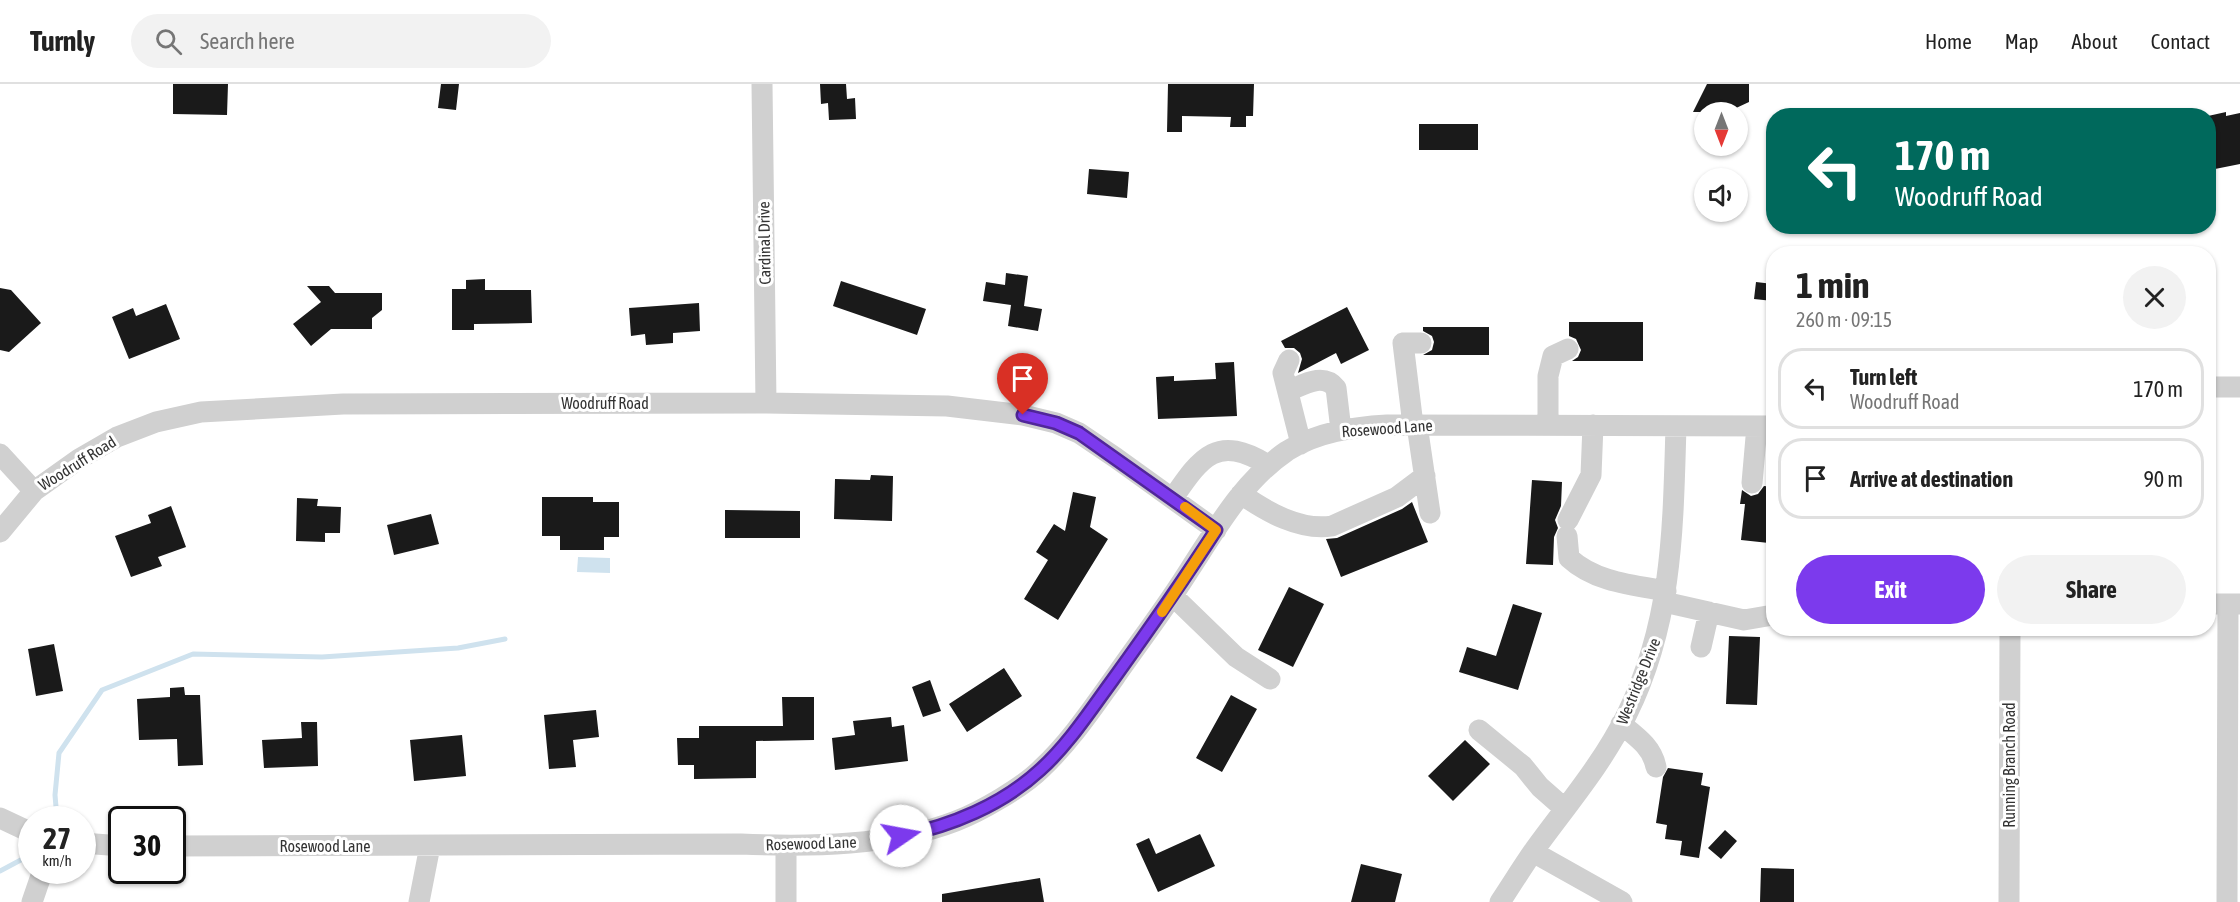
<!DOCTYPE html>
<meta charset="utf-8">
<style>
body{margin:0;font-family:"Asap Condensed",sans-serif;background:#f2f2f2;color:#222;height:100vh;display:flex;flex-direction:column;font-size:22px;white-space:nowrap}
*{box-sizing:border-box;margin:0}
p{font-size:20px;color:#767676}
.icon{flex:none;width:33px;height:33px;fill:none;stroke:currentColor;stroke-width:2;stroke-linecap:round;stroke-linejoin:round}
.map{position:relative;flex:1;overflow:hidden}
.sheet{position:absolute;left:1766px;top:162px;width:450px;height:390px;display:flex;flex-direction:column;background:#fff;border-radius:24px;box-shadow:0 2px 4px #0004}
.sheet>*{flex:none}
.top-card{position:absolute;left:1766px;top:24px;width:450px;height:126px;border-radius:24px;box-shadow:0 2px 4px #0004;background:#00695c;color:#fff;overflow:hidden}
.needle{width:39px;rotate:180deg}
.buttons{position:absolute;left:1694px;top:18px;display:grid;gap:12px}
.buttons a{display:grid;place-items:center;width:54px;height:54px;border-radius:50%;background:#fff;box-shadow:0 2px 4px #0004;font-size:30px}
.speed{position:absolute;left:18px;top:722px;display:flex;gap:12px;font-size:30px;font-weight:700;text-align:center}
.speed>*{display:grid;place-content:center;width:78px;height:78px;border-radius:50%;background:#fff;box-shadow:0 2px 4px #0004;line-height:1}
.speed small{font-size:15px;font-weight:400}
.speed .limit{border:3px solid #111;border-radius:9px;background:#fff;color:#111}
.pin{position:absolute;display:grid;place-items:center;width:51px;height:51px;color:#fff;margin:-62px -26px;border-radius:50% 50% 50% 0;rotate:-45deg;box-shadow:0 0 6px #0007}
.pin .icon{rotate:45deg}
.me{position:absolute;width:66px;margin:-33px;rotate:78deg;stroke-linejoin:round;filter:drop-shadow(0 0 4px #0008)}
.turn{display:flex;align-items:center;gap:21px;height:126px;padding:0 30px;font-size:27px}
.turn .icon{width:78px;height:78px;stroke-width:2.5}
.turn b{display:block;font-size:42px;line-height:51px}
.round{display:grid;place-items:center;flex:none;width:63px;height:63px;border-radius:32px;background:#f2f2f2}
.headline{display:flex;align-items:center;justify-content:space-between;height:102px;padding:0 30px}
h1{font-size:36px;font-weight:700;line-height:45px}
.button{display:flex;gap:12px;margin-top:auto;padding:12px 30px}
.button a{flex:1;height:69px;border-radius:36px;background:#7c3aed;color:#fff;font-size:24px;font-weight:700;line-height:69px;text-align:center}
.button a+a{background:#f2f2f2;color:#222}
ul{padding:0;list-style:none}
li{display:flex;align-items:center;gap:18px;height:81px;margin:0 12px 9px;padding:0 18px;border:3px solid #e0e0e0;border-radius:24px}
li div{flex:1}
li b{display:block;font-size:22px}
li em{font-style:normal}
header{display:flex;align-items:center;gap:36px;box-sizing:border-box;height:84px;padding:0 30px;background:#fff;border-bottom:2px solid #e0e0e0}
header strong{font-size:28px}
nav{display:flex;gap:33px;margin-inline-start:auto;font-size:21px}
.search{width:420px;height:54px;background:#f2f2f2;display:flex;align-items:center;gap:15px;box-sizing:border-box;padding:0 21px;border-radius:33px;color:#767676;font-size:22px}
.map>svg:first-child{display:block}
</style>
<header>
<strong>Turnly</strong>
<div class="search"><svg class="icon" aria-label="search" viewBox="0 0 24 24"><circle cx="10" cy="10" r="6"/><path d="M15 15l6 6"/></svg>Search here</div>
<nav><a>Home</a><a>Map</a><a>About</a><a>Contact</a></nav>
</header>
<div class="map">
<svg width="2240" height="818" viewBox="0 0 2240 818">
<rect width="100%" height="100%" fill="#fff"/>
<path fill="#cfe2ee" d="M 578,473 L 610,474 L 610,489 L 577,488 Z"/>
<g fill="none" stroke-linecap="round" stroke-linejoin="round">
<path stroke="#cfe2ee" stroke-width="5" d="M 57,735 L 55,711 L 59,669 L 102,606 L 193,570 L 322,573 L 458,564 L 505,555
M 0,787 L 32,770"/>
</g>
<path fill="#1a1a1a" d="M 173,0 L 228,0 L 227,31 L 173,30 Z
M 441,0 L 459,0 L 456,26 L 438,24 Z
M 820,0 L 846,0 L 847,15 L 855,14 L 856,35 L 829,36 L 828,19 L 821,20 Z
M 1168,0 L 1254,0 L 1253,32 L 1246,32 L 1246,43 L 1230,43 L 1231,33 L 1182,32 L 1182,48 L 1167,48 Z
M 1707,0 L 1749,0 L 1749,18 L 1734,25 L 1733,28 L 1693,28 Z
M 2226,28 L 2226,32 L 2240,29 L 2240,80 L 2210,86 L 2208,32 Z
M 1419,40 L 1478,40 L 1478,66 L 1419,66 Z
M 1089,85 L 1129,88 L 1127,114 L 1087,110 Z
M 1006,189 L 1028,192 L 1024,222 L 1042,225 L 1038,247 L 1008,242 L 1011,221 L 983,217 L 986,198 L 1005,201 Z
M 485,195 L 485,206 L 531,206 L 532,239 L 474,240 L 474,246 L 452,246 L 452,205 L 466,205 L 466,196 Z
M 841,197 L 926,225 L 917,251 L 833,222 Z
M 1756,198 L 1773,200 L 1773,217 L 1754,215 Z
M 307,202 L 329,202 L 335,209 L 382,209 L 382,226 L 372,234 L 372,245 L 331,245 L 311,262 L 293,240 L 321,218 Z
M 0,204 L 11,206 L 41,239 L 9,268 L 0,266 Z
M 699,219 L 700,247 L 673,249 L 673,259 L 646,261 L 645,250 L 631,252 L 629,224 Z
M 166,220 L 180,255 L 129,275 L 112,233 L 133,224 L 136,232 Z
M 1347,223 L 1369,266 L 1341,280 L 1336,269 L 1298,289 L 1302,275 L 1300,269 L 1294,264 L 1285,264 L 1281,257 Z
M 1569,238 L 1643,238 L 1643,277 L 1572,277 L 1578,273 L 1581,266 L 1576,255 L 1569,252 Z
M 1423,243 L 1489,243 L 1489,271 L 1423,271 L 1432,266 L 1434,258 L 1432,252 L 1423,247 Z
M 1234,278 L 1237,332 L 1158,335 L 1156,293 L 1174,292 L 1174,297 L 1216,295 L 1215,279 Z
M 871,391 L 893,392 L 892,437 L 834,435 L 835,395 L 870,396 Z
M 1532,396 L 1562,398 L 1561,422 L 1555,436 L 1558,444 L 1554,453 L 1553,481 L 1526,480 Z
M 1764,402 L 1773,403 L 1769,459 L 1741,456 L 1745,420 L 1740,420 L 1742,406 L 1751,412 L 1758,410 Z
M 1073,408 L 1096,413 L 1090,443 L 1108,455 L 1058,536 L 1024,515 L 1048,476 L 1036,468 L 1054,440 L 1065,447 Z
M 542,413 L 593,413 L 593,418 L 619,418 L 619,453 L 604,453 L 604,466 L 560,466 L 560,452 L 542,452 Z
M 297,414 L 318,415 L 317,422 L 341,423 L 340,449 L 325,449 L 325,458 L 296,457 Z
M 1412,418 L 1428,458 L 1341,493 L 1326,455 L 1337,454 L 1402,425 Z
M 171,422 L 186,463 L 158,473 L 162,482 L 131,493 L 115,452 L 151,439 L 148,431 Z
M 725,426 L 800,427 L 800,454 L 725,454 Z
M 431,430 L 439,460 L 394,471 L 387,441 Z
M 1289,503 L 1324,520 L 1293,583 L 1258,566 Z
M 1513,520 L 1542,529 L 1518,606 L 1459,588 L 1467,563 L 1496,572 Z
M 1729,552 L 1760,553 L 1757,621 L 1726,620 Z
M 54,560 L 63,607 L 36,612 L 28,565 Z
M 1004,584 L 1022,612 L 967,648 L 949,620 Z
M 930,596 L 941,627 L 923,633 L 912,603 Z
M 184,603 L 185,611 L 200,611 L 203,681 L 178,682 L 177,655 L 139,656 L 137,615 L 170,613 L 170,604 Z
M 1231,611 L 1257,625 L 1222,688 L 1196,674 Z
M 782,613 L 814,613 L 814,656 L 756,657 L 756,694 L 694,695 L 694,681 L 678,681 L 677,654 L 699,654 L 699,642 L 783,642 Z
M 596,626 L 599,653 L 573,656 L 576,683 L 549,685 L 544,631 Z
M 891,633 L 892,643 L 904,641 L 908,677 L 835,686 L 832,654 L 855,651 L 853,637 Z
M 301,638 L 317,638 L 318,682 L 264,684 L 262,656 L 302,654 Z
M 462,651 L 466,692 L 414,697 L 410,656 Z
M 1465,656 L 1490,680 L 1453,717 L 1428,692 Z
M 1668,684 L 1703,689 L 1701,701 L 1710,703 L 1699,774 L 1680,771 L 1682,757 L 1665,755 L 1667,741 L 1656,739 L 1663,693 Z
M 1725,746 L 1737,757 L 1721,775 L 1708,764 Z
M 1200,750 L 1215,782 L 1158,808 L 1136,760 L 1149,754 L 1156,770 Z
M 1361,780 L 1402,790 L 1395,818 L 1351,818 Z
M 1761,784 L 1794,785 L 1794,818 L 1760,818 Z
M 1040,794 L 1044,818 L 942,818 L 942,810 Z"/>
<g fill="none" stroke-linecap="round" stroke-linejoin="round">
<path stroke="#d0d0d0" stroke-width="21" d="M 762,0 L 766,319
M 1289,276 L 1283,289 L 1301,360
M 2208,303 L 2240,303
M 1288,307 C 1303,301 1323,288 1336,304 L 1341,346
M 1413,341 L 1403,259 L 1421,259
M 1417,341 L 1430,429
M 1548,341 L 1548,292 L 1553,272 L 1568,265
M 0,370 L 34,407
M 1752,399 L 1757,342
M 1241,410 C 1267,428 1300,447 1332,442 L 1397,413 L 1425,392
M 1173,414 C 1202,372 1217,350 1268,381
M 1568,436 L 1591,391 L 1593,341
M 0,448 L 34,407 L 79,375 L 117,353 L 156,338 L 201,328 L 343,320 L 766,319 L 947,322 L 1023,331 L 1056,339 L 1079,349 L 1116,374 L 1216,446
M 1567,452 L 1569,474 C 1595,498 1632,501 1666,507
M 1173,512 L 1236,573 L 1270,595
M 1664,518 L 1744,536 L 1773,531
M 2208,520 L 2240,520
M 1701,563 L 1709,528
M 1621,640 C 1637,653 1652,663 1656,683
M 1479,646 L 1523,682 L 1540,703 L 1565,725
M 0,734 L 32,749
M 82,759 L 122,762
M 172,762 L 741,760 C 809,763 892,762 956,737 C 980,728 1023,703 1041,685 C 1070,658 1092,625 1115,593 C 1140,557 1167,522 1190,485 C 1218,442 1244,396 1287,367 C 1317,348 1353,343 1387,341 L 1773,342
M 786,762 L 786,818
M 1533,768 L 1622,818
M 32,818 L 43,786
M 419,818 L 430,762
M 1500,818 C 1512,800 1523,782 1535,765 C 1567,721 1603,679 1627,630 C 1673,537 1673,443 1676,342
M 2009,818 L 2010,544
M 2227,818 L 2228,520"/>
</g>
<g fill="none" stroke-linecap="round" stroke-linejoin="round">
<g stroke="#51269a" stroke-width="15">
<path id="route" d="M 901,752 C 951,742 1002,721 1040,686 C 1068,661 1090,627 1112,597 C 1148,547 1183,497 1216,446 L 1079,349 L 1056,339 L 1023,331"/>
</g>
<use href="#route" stroke="#7c3aed" stroke-width="10"/>
<path stroke="#f59e0b" stroke-width="10" d="M 1162,528 L 1216,446 L 1185,423"/>
</g>
<g text-anchor="middle" stroke-width="6" stroke-linejoin="round" paint-order="stroke">
<g font-size="16" fill="#333" stroke="#fff">
<text transform="translate(764 159) rotate(-91)" y="6">Cardinal Drive</text>
<text x="605" y="325">Woodruff Road</text>
<text transform="translate(1387 344) rotate(-4)" y="6">Rosewood Lane</text>
<text transform="translate(77 379) rotate(-32)" y="6">Woodruff Road</text>
<text transform="translate(1638 597) rotate(-68)" y="6">Westridge Drive</text>
<text transform="translate(2009 681) rotate(-90)" y="6">Running Branch Road</text>
<text transform="translate(811 759) rotate(-2)" y="6">Rosewood Lane</text>
<text x="325" y="768">Rosewood Lane</text>
</g>
</g>
</svg>
<div class="buttons">
<a><svg class="needle" viewBox="-14 -14 28 28"><path d="M0-13l5 13h-10z" fill="#e53935"/><path d="M0 13l5-13h-10z" fill="#767676"/></svg></a>
<a><svg class="icon" aria-label="sound" viewBox="0 0 24 24"><path d="M4 9h4l5-4v14l-5-4H4zM17 9q2 3 0 6"/></svg></a>
</div>
<div class="speed"><div>27<small>km/h</small></div><div class="limit">30</div></div>
<div class="pin" style="left:1023px;top:331px;background:#d93025"><svg class="icon" aria-label="arrive" viewBox="0 0 24 24"><path d="M6 21V4h12l-3 4 3 4H6"/></svg></div>
<svg class="me" style="left:901px;top:752px" viewBox="-20 -20 40 40"><circle r="19" fill="#fff"/><path d="M0-13L10 11 0 6-10 11z" fill="#7c3aed"/></svg>
<div class="top-card">
<div class="turn"><svg class="icon" aria-label="left" viewBox="0 0 24 24"><path d="M17 20v-9H6M10 6l-5 5 5 5"/></svg><div><b>170 m</b>Woodruff Road</div></div>
</div>
<section class="sheet">
<div class="headline"><div><h1>1 min</h1><p>260 m · 09:15</p></div><a class="round"><svg class="icon" aria-label="close" viewBox="0 0 24 24"><path d="M6 6l12 12M18 6L6 18"/></svg></a></div>
<ul>
<li><svg class="icon" aria-label="left" viewBox="0 0 24 24"><path d="M17 20v-9H6M10 6l-5 5 5 5"/></svg><div><b>Turn left</b><p>Woodruff Road</p></div><em>170 m</em></li>
<li><svg class="icon" aria-label="arrive" viewBox="0 0 24 24"><path d="M6 21V4h12l-3 4 3 4H6"/></svg><div><b>Arrive at destination</b></div><em>90 m</em></li>
</ul>
<div class="button"><a>Exit</a><a>Share</a></div>
</section>
</div>
